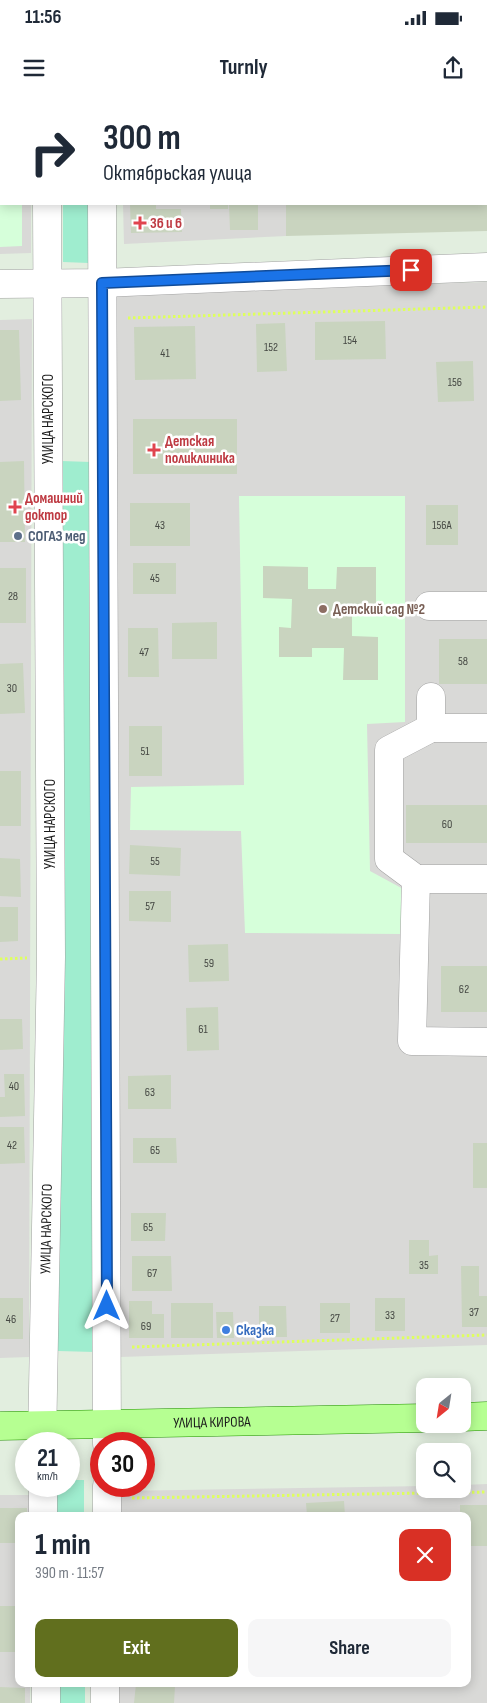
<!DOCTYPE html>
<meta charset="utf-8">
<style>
body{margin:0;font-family:"Sofia Sans Condensed",sans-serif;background:#f6f6f7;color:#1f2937;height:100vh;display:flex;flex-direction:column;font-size:19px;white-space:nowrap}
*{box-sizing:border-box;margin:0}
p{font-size:16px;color:#747a83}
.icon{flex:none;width:28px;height:28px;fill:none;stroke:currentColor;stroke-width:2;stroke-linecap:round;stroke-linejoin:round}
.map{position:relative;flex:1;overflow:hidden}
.panel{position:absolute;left:15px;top:1412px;width:456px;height:175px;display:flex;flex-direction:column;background:#fff;border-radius:10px;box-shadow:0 2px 12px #0003}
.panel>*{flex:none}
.hud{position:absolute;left:0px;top:0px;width:488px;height:105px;box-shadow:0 2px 12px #0003;background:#fff;color:#1f2937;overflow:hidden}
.needle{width:32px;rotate:210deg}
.controls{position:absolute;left:416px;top:1278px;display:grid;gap:10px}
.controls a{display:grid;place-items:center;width:55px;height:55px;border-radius:10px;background:#fff;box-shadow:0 2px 12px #0003;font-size:25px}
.speed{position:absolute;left:15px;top:1332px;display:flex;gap:10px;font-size:25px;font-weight:700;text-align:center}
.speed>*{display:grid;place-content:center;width:65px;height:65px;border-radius:50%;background:#fff;box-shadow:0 2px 12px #0003;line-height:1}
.speed small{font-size:12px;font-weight:400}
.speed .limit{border:8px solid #d22;background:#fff;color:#111}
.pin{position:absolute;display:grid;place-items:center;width:42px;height:42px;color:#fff;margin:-21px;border-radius:10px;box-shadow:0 2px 8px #0006}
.me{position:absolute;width:55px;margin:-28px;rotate:0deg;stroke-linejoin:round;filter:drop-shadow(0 0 4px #0008)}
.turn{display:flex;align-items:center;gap:18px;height:105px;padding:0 20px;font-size:22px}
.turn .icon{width:65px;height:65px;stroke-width:2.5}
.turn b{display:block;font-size:35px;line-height:42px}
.round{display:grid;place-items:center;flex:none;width:52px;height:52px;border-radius:10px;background:#f6f6f7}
.summary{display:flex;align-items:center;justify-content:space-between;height:85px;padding:0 20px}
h1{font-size:30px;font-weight:700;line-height:38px}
.button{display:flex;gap:10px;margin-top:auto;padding:10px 20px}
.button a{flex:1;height:58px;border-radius:10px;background:#616f1e;color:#fff;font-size:20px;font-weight:700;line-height:58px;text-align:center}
.button a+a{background:#f6f6f7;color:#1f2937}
.status{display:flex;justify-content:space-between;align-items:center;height:35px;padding:0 25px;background:#fff;direction:ltr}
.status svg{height:14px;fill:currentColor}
header{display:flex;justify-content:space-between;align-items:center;height:65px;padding:0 20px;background:#fff;font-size:22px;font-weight:700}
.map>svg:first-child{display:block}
</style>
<div class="status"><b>11:56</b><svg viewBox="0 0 49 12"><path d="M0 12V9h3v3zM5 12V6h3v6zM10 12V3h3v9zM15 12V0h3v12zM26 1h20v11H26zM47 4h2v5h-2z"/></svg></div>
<header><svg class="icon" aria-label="menu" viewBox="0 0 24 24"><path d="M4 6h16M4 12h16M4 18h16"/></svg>Turnly<svg class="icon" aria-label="share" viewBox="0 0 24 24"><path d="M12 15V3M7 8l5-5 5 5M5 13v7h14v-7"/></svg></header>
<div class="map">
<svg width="487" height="1603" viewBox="0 0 487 1603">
<rect width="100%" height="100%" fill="#e2eedf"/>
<path fill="#d9d9d7" d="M 0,0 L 30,0 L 30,1 L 1,1 L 1,104 L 31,104 L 31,153 L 0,154 Z
M 123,0 L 371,0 L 371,1 L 123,1 Z
M 123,104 L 286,104 L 286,136 L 124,144 Z
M 487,182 L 487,1245 L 120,1257 L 113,193 Z
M 32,219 L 29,1257 L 0,1258 L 0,220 Z
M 487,1384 L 487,1603 L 119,1603 L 119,1584 L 468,1584 L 468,1416 L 120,1416 L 120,1391 L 425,1386 L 425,1389 L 462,1389 L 463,1385 Z
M 0,1395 L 30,1395 L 30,1416 L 19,1416 L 19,1584 L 30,1584 L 30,1603 L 0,1603 Z"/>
<path fill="#d6ffda" d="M 0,0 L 19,0 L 19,1 L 1,1 L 1,104 L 22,104 L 22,146 L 0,147 Z
M 239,396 L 405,396 L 405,622 L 367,624 L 370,771 L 405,790 L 404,834 L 245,833 L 241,731 L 130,730 L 131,687 L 244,685 Z"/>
<path fill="#9fedcf" d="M 63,104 L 88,104 L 89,163 L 63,162 Z
M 61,361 L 91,362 L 95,1252 L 58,1251 Z
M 69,1380 L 84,1380 L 84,1416 L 57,1416 L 57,1386 L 69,1386 Z
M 58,1584 L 85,1584 L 85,1603 L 59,1603 Z"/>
<path fill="#c9d4bf" d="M 130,104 L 156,104 L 156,109 L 181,109 L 182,132 L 131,133 Z
M 210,104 L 228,104 L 228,109 L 210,109 Z
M 286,104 L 487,104 L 487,131 L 286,136 Z
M 229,105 L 258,105 L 258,130 L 230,130 Z
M 385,221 L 386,259 L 315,260 L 315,222 Z
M 285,223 L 287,271 L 257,272 L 256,224 Z
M 195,226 L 196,279 L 135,280 L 134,227 Z
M 0,230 L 19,230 L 21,300 L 0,301 Z
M 473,261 L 474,301 L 438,302 L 436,262 Z
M 133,319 L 237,319 L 237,374 L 133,374 Z
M 24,361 L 25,442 L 0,442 L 0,362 Z
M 130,403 L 190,403 L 190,446 L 130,446 Z
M 426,405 L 458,405 L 458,445 L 426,445 Z
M 133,463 L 176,463 L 176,494 L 133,494 Z
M 263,466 L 308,467 L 308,489 L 336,489 L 337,467 L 376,467 L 376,506 L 352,505 L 352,536 L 378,537 L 378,580 L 343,580 L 344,548 L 312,548 L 312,557 L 279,557 L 279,527 L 291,528 L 292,499 L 263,498 Z
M 0,468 L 26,468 L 26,523 L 0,523 Z
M 217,522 L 217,559 L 172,559 L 172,523 Z
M 128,528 L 158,528 L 159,577 L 128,577 Z
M 439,539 L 487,539 L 487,584 L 439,584 Z
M 23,563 L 25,613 L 0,614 L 0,564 Z
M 129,626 L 162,626 L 162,676 L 129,676 Z
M 0,671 L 21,671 L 21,726 L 0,726 Z
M 406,705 L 487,705 L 487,743 L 406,743 Z
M 130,745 L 181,748 L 180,776 L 129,774 Z
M 0,758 L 20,759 L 21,797 L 0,796 Z
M 129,791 L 171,791 L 171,822 L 129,821 Z
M 0,807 L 18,807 L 18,841 L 0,842 Z
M 228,844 L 229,881 L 189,882 L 188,845 Z
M 441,866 L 487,866 L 487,912 L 441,912 Z
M 218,907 L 219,950 L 187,951 L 186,908 Z
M 0,919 L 22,919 L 23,949 L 0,950 Z
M 4,974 L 24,974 L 25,1016 L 0,1017 L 0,997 L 5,997 Z
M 171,975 L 171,1009 L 128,1009 L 128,976 Z
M 0,1027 L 24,1027 L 25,1063 L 0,1064 Z
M 133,1038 L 176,1038 L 177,1063 L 133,1063 Z
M 473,1043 L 487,1043 L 487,1088 L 473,1088 Z
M 131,1113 L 166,1113 L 165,1141 L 131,1141 Z
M 409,1140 L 429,1140 L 429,1156 L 438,1155 L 438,1174 L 409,1174 Z
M 132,1156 L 171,1156 L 172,1191 L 132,1191 Z
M 461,1166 L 479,1166 L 479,1196 L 487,1196 L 487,1227 L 462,1227 Z
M 0,1198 L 23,1198 L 23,1239 L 0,1239 Z
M 375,1198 L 405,1198 L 405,1231 L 375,1231 Z
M 129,1201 L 152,1201 L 152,1214 L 164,1214 L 164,1238 L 129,1238 Z
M 171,1203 L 213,1203 L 213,1238 L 171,1238 Z
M 320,1203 L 350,1203 L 350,1233 L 320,1233 Z
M 259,1206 L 286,1206 L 287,1237 L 259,1237 Z
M 216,1212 L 233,1212 L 234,1238 L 217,1238 Z
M 344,1401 L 345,1416 L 307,1416 L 306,1403 Z
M 460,1405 L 487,1405 L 487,1446 L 468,1446 L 468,1416 L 460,1416 Z
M 0,1408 L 27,1408 L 27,1416 L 19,1416 L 19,1443 L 0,1443 Z
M 0,1506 L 19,1506 L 19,1552 L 0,1552 Z
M 136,1584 L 175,1586 L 174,1603 L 134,1603 Z
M 0,1587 L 25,1588 L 25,1603 L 0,1603 Z"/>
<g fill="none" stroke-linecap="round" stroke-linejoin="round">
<g stroke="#a2a2a2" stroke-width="29">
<g id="minor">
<path d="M 45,0 L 45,1"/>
<path d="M 103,1 L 103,0"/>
<path d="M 102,104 L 107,1344"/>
<path d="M 0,184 L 102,183 L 487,167"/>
<path d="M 429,506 L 487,506"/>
<path d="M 431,597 L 431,628 L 389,650 L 389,759 L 416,779 L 412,941 L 487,942"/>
<path d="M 431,628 L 487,628"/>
<path d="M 416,779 L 487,779"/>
<path id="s1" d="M 42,1344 L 51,857 L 47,104"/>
<path d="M 43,1386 L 43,1416"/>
<path d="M 107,1416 L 107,1386"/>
<path d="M 46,1584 L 46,1603"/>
<path d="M 105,1603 L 105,1584"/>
</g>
</g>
<g stroke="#229100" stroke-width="29">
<g id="major">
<path d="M 462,1317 L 487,1316"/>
<path id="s2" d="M 0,1326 L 425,1318"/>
</g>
</g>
<path stroke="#deff5e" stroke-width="3" stroke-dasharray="2.5 2.5" stroke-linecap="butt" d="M 128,218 L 487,207
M 0,859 L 27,858
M 132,1247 L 487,1235
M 132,1398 L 487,1392"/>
<use href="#minor" stroke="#fff" stroke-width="28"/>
<use href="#major" stroke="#b6ff92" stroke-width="28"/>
</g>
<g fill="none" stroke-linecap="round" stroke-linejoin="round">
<g stroke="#114b97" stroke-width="12">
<path id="route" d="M 107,1206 L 102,183 L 411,170"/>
</g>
<use href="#route" stroke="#1a73e8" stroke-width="9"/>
</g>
<g fill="#e0444e" stroke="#fff" stroke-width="2">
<path d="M137.5 115.5h5v5h5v5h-5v5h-5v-5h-5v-5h5z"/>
<path d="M151.5 342.5h5v5h5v5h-5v5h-5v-5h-5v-5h5z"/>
<path d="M12.5 399.5h5v5h5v5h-5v5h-5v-5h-5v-5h5z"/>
</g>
<circle fill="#5c6f8a" stroke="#fff" stroke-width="2" cx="18" cy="436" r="5"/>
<circle fill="#8d6e63" stroke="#fff" stroke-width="2" cx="323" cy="509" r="5"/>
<circle fill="#3f7fe0" stroke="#fff" stroke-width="2" cx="226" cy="1230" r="5"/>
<g text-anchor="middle" stroke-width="5" stroke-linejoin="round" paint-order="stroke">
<g font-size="12" fill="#464944">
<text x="350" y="244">154</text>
<text x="271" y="251">152</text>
<text x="165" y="257">41</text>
<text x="455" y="286">156</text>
<text x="160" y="429">43</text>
<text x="442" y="429">156А</text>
<text x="155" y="482">45</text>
<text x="13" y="500">28</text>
<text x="144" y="556">47</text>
<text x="463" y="565">58</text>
<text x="12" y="592">30</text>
<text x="145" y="655">51</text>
<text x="447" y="728">60</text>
<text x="155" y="765">55</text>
<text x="150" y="810">57</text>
<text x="209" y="867">59</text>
<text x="464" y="893">62</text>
<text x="203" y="933">61</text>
<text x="14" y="990">40</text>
<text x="150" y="996">63</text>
<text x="12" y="1049">42</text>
<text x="155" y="1054">65</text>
<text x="148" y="1131">65</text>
<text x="424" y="1169">35</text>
<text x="152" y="1177">67</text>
<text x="474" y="1216">37</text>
<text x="390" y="1219">33</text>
<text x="335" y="1222">27</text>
<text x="11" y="1223">46</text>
<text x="146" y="1230">69</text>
</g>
<g font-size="15" font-weight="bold" fill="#be3a42" stroke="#fff" text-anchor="start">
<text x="150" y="128">36 и 6</text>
<text x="165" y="346">Детская<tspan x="165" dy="17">поликлиника</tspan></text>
<text x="25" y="403">Домашний<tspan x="25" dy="17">доктор</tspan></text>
</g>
<g font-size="15" fill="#1b1b1b" stroke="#fff">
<text transform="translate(48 319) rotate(-90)" y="5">УЛИЦА НАРСКОГО</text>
<text transform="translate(50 724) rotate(-90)" y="5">УЛИЦА НАРСКОГО</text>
<text dy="5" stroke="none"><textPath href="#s1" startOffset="215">УЛИЦА НАРСКОГО</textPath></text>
<text dy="5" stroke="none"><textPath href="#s2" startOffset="212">УЛИЦА КИРОВА</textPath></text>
</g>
<g font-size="15" font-weight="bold" fill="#4e5e75" stroke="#fff" text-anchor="start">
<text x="28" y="441">СОГАЗ мед</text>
</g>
<g font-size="15" font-weight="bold" fill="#785e54" stroke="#fff" text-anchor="start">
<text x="333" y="514">Детский сад №2</text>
</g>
<g font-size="15" font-weight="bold" fill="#366cbe" stroke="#fff" text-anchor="start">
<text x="236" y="1235">Сказка</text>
</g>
</g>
</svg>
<div class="controls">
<a><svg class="needle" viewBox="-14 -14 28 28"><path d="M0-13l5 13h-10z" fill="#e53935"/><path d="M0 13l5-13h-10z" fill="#747a83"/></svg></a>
<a><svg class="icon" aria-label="search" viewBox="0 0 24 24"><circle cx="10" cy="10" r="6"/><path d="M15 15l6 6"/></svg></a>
</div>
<div class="speed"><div>21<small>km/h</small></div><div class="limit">30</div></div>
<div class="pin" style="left:411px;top:170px;background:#d93025"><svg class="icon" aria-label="arrive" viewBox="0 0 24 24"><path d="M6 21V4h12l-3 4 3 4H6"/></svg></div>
<svg class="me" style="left:107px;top:1206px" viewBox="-20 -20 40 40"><path d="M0-17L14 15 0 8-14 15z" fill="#1a73e8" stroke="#fff" stroke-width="4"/></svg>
<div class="hud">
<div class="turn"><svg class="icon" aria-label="right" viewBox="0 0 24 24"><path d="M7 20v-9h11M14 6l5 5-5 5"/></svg><div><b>300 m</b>Октябрьская улица</div></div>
</div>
<section class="panel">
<div class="summary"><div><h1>1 min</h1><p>390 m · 11:57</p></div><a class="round" style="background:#d93025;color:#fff"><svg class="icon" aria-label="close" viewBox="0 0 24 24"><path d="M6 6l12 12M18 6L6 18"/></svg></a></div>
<div class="button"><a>Exit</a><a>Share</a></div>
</section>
</div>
